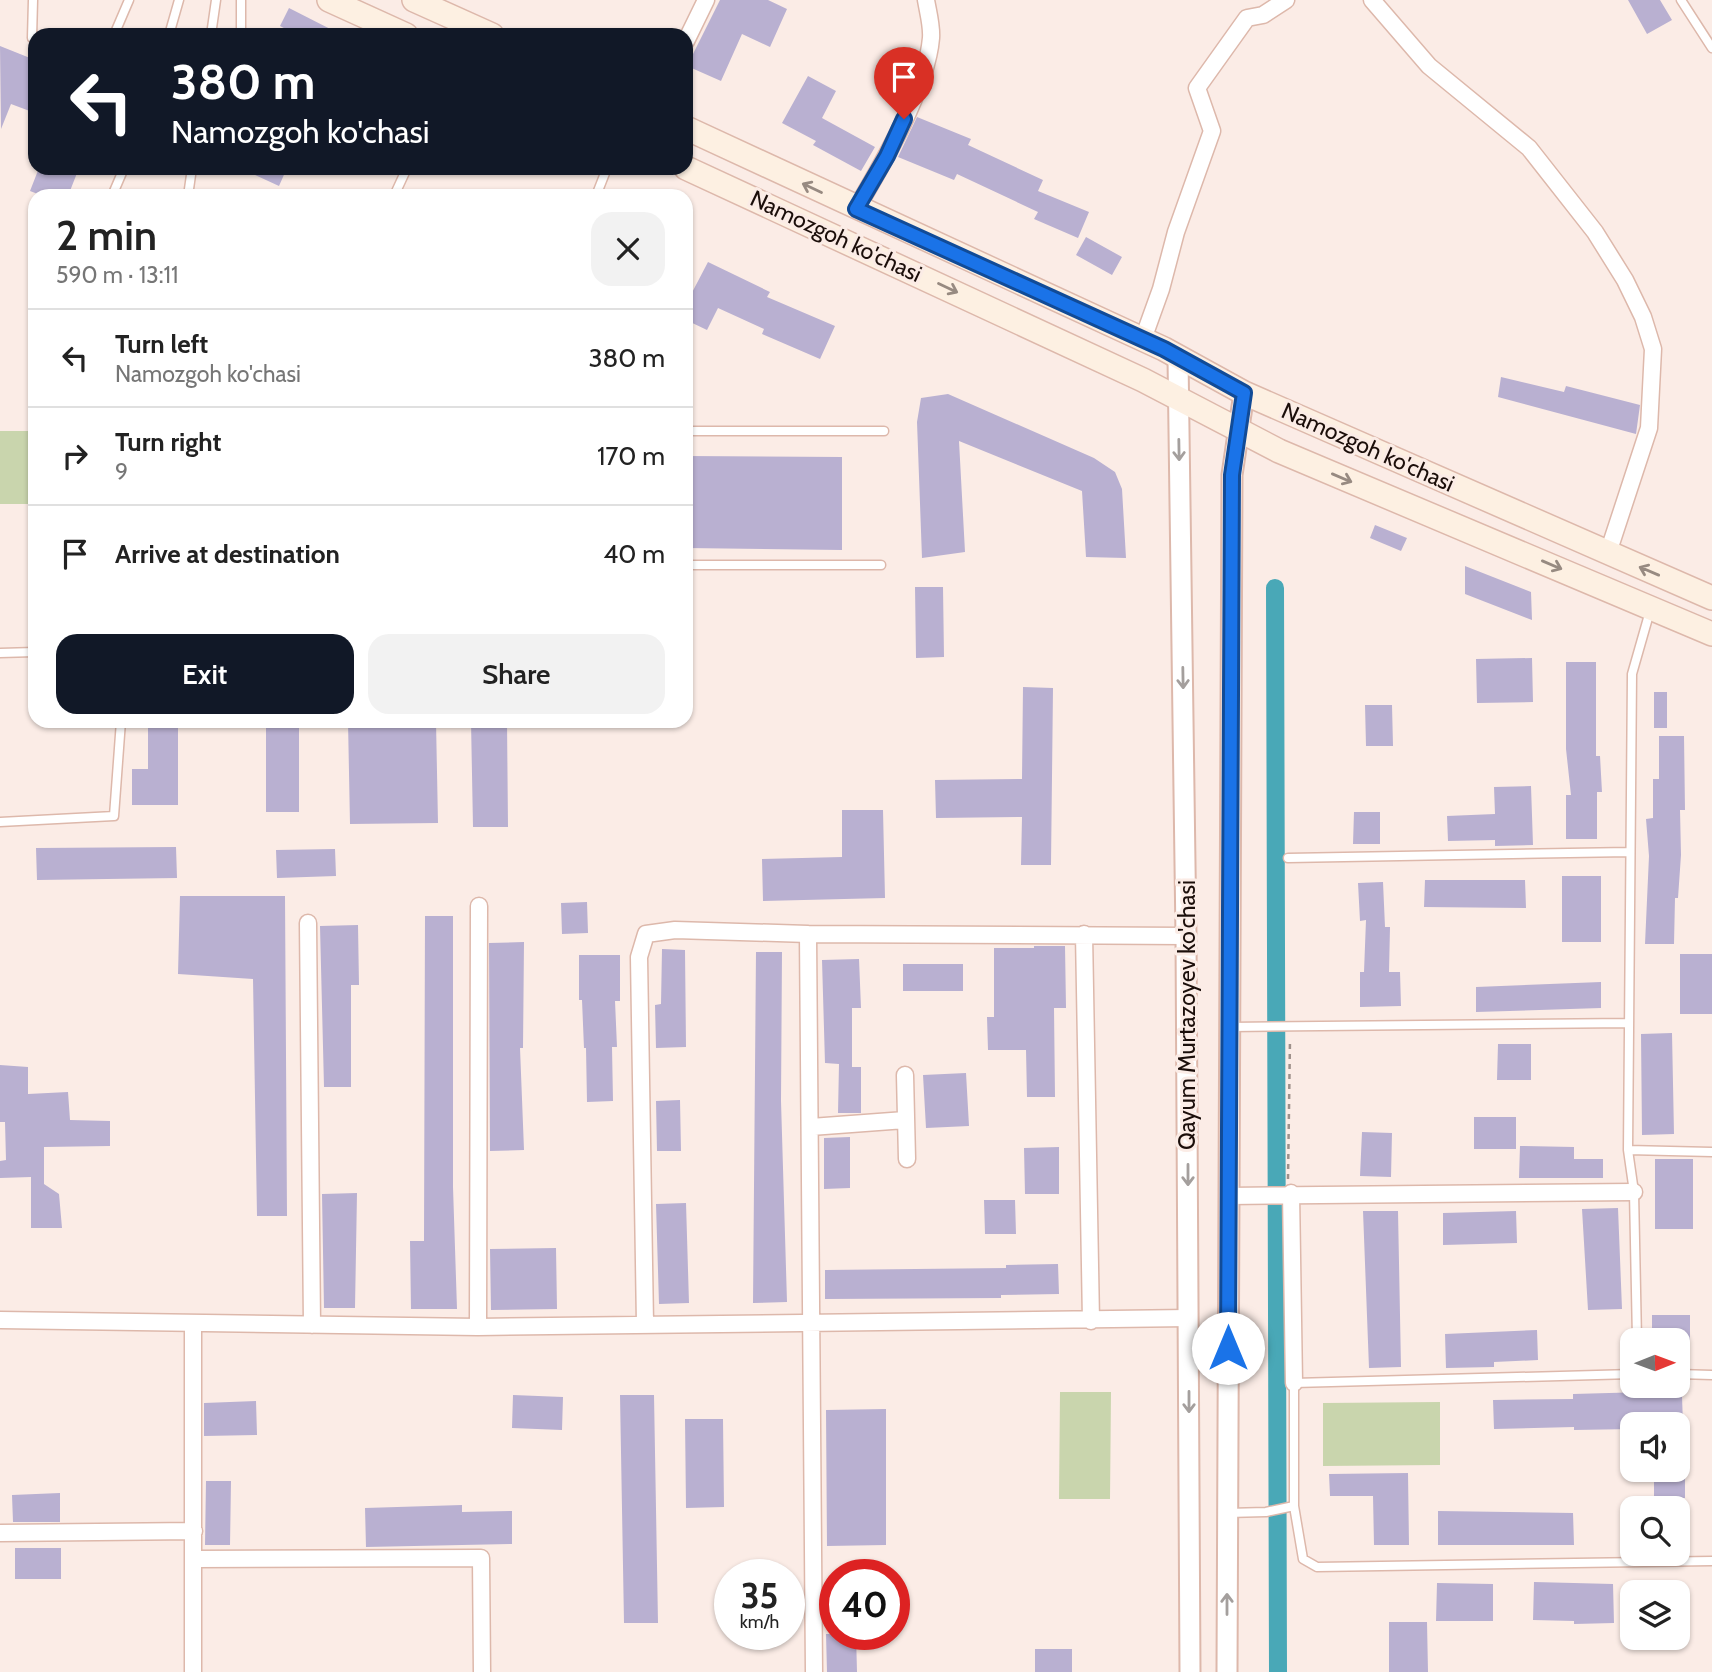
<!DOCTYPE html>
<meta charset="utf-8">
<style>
body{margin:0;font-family:Cabin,sans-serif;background:#f2f2f2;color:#222;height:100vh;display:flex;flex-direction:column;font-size:26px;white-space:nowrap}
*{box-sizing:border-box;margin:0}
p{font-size:23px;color:#767676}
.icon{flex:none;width:38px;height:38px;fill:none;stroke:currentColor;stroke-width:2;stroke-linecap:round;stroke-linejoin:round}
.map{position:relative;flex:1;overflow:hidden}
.sheet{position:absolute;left:28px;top:189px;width:665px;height:539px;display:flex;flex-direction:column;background:#fff;border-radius:21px;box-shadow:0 2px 5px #0004}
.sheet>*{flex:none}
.hud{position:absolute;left:28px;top:28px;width:665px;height:147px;border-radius:21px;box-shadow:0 2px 5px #0004;background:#111827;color:#fff;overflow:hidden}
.needle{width:46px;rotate:89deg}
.tools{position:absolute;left:1620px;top:1328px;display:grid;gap:14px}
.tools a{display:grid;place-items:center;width:70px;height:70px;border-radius:14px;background:#fff;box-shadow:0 2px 5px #0004;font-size:35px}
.speed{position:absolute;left:714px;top:1559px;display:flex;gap:14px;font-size:35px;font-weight:700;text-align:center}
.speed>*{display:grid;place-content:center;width:91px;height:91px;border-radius:50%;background:#fff;box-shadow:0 2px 5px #0004;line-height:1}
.speed small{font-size:18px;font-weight:400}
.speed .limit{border:10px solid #d22;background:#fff;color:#111}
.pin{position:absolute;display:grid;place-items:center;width:60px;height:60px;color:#fff;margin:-72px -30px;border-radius:50% 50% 50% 0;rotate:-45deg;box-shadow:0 0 7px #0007}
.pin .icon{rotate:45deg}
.me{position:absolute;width:77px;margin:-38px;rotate:0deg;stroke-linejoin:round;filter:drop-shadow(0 0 5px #0008)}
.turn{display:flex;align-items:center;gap:24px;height:147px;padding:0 28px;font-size:32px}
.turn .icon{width:91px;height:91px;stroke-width:2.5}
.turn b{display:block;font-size:49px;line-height:60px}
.round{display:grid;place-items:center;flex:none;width:74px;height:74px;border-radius:21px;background:#f2f2f2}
.headline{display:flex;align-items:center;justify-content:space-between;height:119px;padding:0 28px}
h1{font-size:42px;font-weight:600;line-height:52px}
.primary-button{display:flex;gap:14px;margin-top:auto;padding:14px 28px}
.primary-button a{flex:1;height:80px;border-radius:21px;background:#111827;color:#fff;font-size:28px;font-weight:600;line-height:80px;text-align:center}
.primary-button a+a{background:#f2f2f2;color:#222}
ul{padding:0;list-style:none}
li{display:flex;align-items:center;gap:21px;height:98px;padding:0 28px;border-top:2px solid #e0e0e0}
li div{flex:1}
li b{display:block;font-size:26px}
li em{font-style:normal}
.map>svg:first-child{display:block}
</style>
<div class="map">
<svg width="1712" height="1672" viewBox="0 0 1712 1672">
<rect width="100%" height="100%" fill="#fbece6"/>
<path fill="#c9d5ad" d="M 0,431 L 35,431 L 35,504 L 0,504 Z
M 1060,1392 L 1111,1392 L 1110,1499 L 1059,1499 Z
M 1440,1402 L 1440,1465 L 1323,1466 L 1323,1403 Z"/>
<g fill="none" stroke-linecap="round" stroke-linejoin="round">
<path stroke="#49a8b7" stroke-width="18" d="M 1275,588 L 1278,1672"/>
</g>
<path fill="#b9b0d1" d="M 720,0 L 768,0 L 787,9 L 770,47 L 742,34 L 721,81 L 687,66 Z
M 1628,0 L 1660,0 L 1672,20 L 1647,34 Z
M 289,8 L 342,35 L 297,35 L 280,26 Z
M 0,46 L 35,60 L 35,113 L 11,104 L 1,129 Z
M 808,76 L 836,91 L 822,118 L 875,147 L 861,171 L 813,145 L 816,141 L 782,123 Z
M 917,117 L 971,139 L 968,145 L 1043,180 L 1038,191 L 1089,212 L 1078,238 L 1034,219 L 1038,212 L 957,174 L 954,180 L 898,157 Z
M 39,168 L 79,168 L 68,196 L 43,196 L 30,191 Z
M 240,168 L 287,168 L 279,186 Z
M 1086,237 L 1122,257 L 1112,275 L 1076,255 Z
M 708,262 L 770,292 L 767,297 L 835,326 L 820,359 L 762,334 L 764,329 L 718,308 L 707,330 L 686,320 L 686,304 Z
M 1501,377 L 1564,392 L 1566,386 L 1640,405 L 1636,434 L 1498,397 Z
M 948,394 L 1094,458 L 1115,472 L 1122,489 L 1126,558 L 1086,557 L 1082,491 L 959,441 L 965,552 L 922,558 L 917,422 L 921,398 Z
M 686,456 L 842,457 L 842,550 L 686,548 Z
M 1375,525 L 1407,538 L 1401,551 L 1370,538 Z
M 1465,566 L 1531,592 L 1532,620 L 1465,594 Z
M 915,587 L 943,587 L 944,657 L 916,658 Z
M 1532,658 L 1533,702 L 1477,703 L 1476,659 Z
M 1566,662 L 1596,662 L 1596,756 L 1600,756 L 1602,792 L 1597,792 L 1597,839 L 1566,839 L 1566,795 L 1571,795 L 1566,749 Z
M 1023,687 L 1053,688 L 1051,865 L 1021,865 L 1022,817 L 936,818 L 935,780 L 1022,779 Z
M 1654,692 L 1667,692 L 1667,728 L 1654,728 Z
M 1365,705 L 1392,705 L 1393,746 L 1366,746 Z
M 148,721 L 178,721 L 178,805 L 132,805 L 132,769 L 148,769 Z
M 266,721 L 299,721 L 299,812 L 266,812 Z
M 348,721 L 436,721 L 438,823 L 350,824 Z
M 471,721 L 507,721 L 508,827 L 473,827 Z
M 1659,736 L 1684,736 L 1685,810 L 1680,810 L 1681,855 L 1678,898 L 1675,898 L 1674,944 L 1645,944 L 1649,856 L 1646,819 L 1653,818 L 1653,779 L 1659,779 Z
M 1531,786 L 1533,845 L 1495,846 L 1495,840 L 1448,841 L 1447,816 L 1495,814 L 1494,787 Z
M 842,810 L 883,810 L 885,898 L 763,901 L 762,859 L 842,857 Z
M 1354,812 L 1380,812 L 1380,844 L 1353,844 Z
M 176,847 L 177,878 L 37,880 L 36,848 Z
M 335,849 L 336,876 L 277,878 L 276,850 Z
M 1562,876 L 1601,876 L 1601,942 L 1562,942 Z
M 1425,880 L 1525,880 L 1526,908 L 1424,907 Z
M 1383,882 L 1385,927 L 1390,927 L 1389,972 L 1400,972 L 1401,1006 L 1360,1007 L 1360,972 L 1364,972 L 1366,920 L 1360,921 L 1358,883 Z
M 180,896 L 285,896 L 287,1216 L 257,1216 L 253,979 L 178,974 Z
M 587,902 L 588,933 L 562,934 L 561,903 Z
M 425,916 L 453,916 L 453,1187 L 457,1309 L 411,1309 L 410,1241 L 424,1241 Z
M 358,925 L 359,985 L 351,985 L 351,1087 L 324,1087 L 320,926 Z
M 524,942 L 523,1048 L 520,1048 L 524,1150 L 490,1151 L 489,943 Z
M 1034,946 L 1065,946 L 1066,1008 L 1054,1008 L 1055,1097 L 1027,1097 L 1026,1050 L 988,1050 L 987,1017 L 994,1017 L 994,948 L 1034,948 Z
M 662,949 L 685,950 L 686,1047 L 656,1048 L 655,1005 L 661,1004 Z
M 756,952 L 782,952 L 781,1101 L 787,1302 L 753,1303 Z
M 1680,954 L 1712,954 L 1712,1014 L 1680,1014 Z
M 579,955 L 620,955 L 620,1001 L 615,1001 L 617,1047 L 612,1047 L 613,1101 L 587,1102 L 586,1048 L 584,1048 L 582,1000 L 579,1000 Z
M 859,959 L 861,1008 L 852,1008 L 852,1067 L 861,1067 L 861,1113 L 838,1113 L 839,1064 L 825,1063 L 822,960 Z
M 903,964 L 963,964 L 963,991 L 903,991 Z
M 1601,982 L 1601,1008 L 1476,1012 L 1476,987 Z
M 1672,1033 L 1674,1134 L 1642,1135 L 1641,1034 Z
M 1498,1044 L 1531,1044 L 1531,1080 L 1497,1080 Z
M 0,1065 L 28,1067 L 28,1094 L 68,1092 L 70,1120 L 110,1121 L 110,1146 L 44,1147 L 44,1184 L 59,1194 L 62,1228 L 31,1228 L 31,1177 L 0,1178 L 0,1161 L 6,1160 L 5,1122 L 0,1122 Z
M 966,1073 L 969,1126 L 926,1128 L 923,1075 Z
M 680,1100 L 681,1151 L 657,1151 L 656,1101 Z
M 1474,1117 L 1516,1117 L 1516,1149 L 1474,1149 Z
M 1362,1132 L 1392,1133 L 1391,1177 L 1360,1176 Z
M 850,1137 L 850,1188 L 824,1189 L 824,1138 Z
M 1520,1146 L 1574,1147 L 1574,1159 L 1603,1159 L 1603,1178 L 1519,1178 Z
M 1059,1147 L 1059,1194 L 1025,1194 L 1024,1148 Z
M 1655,1159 L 1693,1159 L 1693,1229 L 1655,1229 Z
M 357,1193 L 355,1308 L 324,1308 L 322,1194 Z
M 984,1200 L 1015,1200 L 1016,1234 L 985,1234 Z
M 686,1203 L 689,1303 L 659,1304 L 656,1204 Z
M 1618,1208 L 1622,1309 L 1588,1310 L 1582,1209 Z
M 1363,1211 L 1398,1211 L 1401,1367 L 1369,1368 Z
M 1516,1211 L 1517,1243 L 1443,1245 L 1443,1213 Z
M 556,1248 L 557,1309 L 491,1310 L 490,1249 Z
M 1058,1264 L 1059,1294 L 1001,1295 L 1001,1298 L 825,1299 L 825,1270 L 1006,1268 L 1006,1265 Z
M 1652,1315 L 1690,1315 L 1690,1340 L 1652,1340 Z
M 1537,1330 L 1538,1360 L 1494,1362 L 1494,1367 L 1446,1368 L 1445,1334 Z
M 1645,1392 L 1645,1397 L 1682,1396 L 1683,1424 L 1633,1424 L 1633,1429 L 1574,1430 L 1574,1427 L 1494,1429 L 1493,1400 L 1573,1399 L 1573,1394 Z
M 513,1395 L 563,1397 L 562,1430 L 512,1428 Z
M 620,1395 L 654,1395 L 658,1623 L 624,1623 Z
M 256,1401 L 257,1435 L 204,1436 L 204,1403 Z
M 886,1409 L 886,1545 L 827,1546 L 826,1410 Z
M 685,1419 L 723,1419 L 724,1507 L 686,1508 Z
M 1654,1470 L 1685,1470 L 1685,1498 L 1654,1498 Z
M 1408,1473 L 1409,1545 L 1374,1545 L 1373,1496 L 1330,1496 L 1329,1474 Z
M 206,1481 L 231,1481 L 230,1545 L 205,1545 Z
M 60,1493 L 60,1522 L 13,1522 L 12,1495 Z
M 462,1505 L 462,1512 L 512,1511 L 512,1544 L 366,1547 L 365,1508 Z
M 1438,1511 L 1573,1513 L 1574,1545 L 1438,1545 Z
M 15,1548 L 61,1548 L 61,1579 L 15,1579 Z
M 1534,1582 L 1613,1584 L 1614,1623 L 1574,1624 L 1574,1621 L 1533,1620 Z
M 1437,1583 L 1493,1584 L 1493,1621 L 1436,1621 Z
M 1389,1622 L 1427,1622 L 1428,1672 L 1389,1672 Z
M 826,1634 L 856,1634 L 857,1672 L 827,1672 Z
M 1035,1649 L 1072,1649 L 1072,1672 L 1035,1672 Z"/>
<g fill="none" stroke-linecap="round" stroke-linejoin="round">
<g stroke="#ddb8ab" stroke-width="11">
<path id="service" d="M 33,0 L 32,38 L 35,40
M 241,0 L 241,35
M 1681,0 L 1712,48
M 114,35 L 129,0
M 169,35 L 179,0
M 211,35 L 216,0
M 112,196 L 124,168
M 188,196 L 192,168
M 394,196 L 407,168
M 596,196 L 607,168
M 686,431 L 884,431
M 686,565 L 881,565
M 0,653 L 35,652
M 0,822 L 114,816 L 121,721
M 1288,858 L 1629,852
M 1231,1027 L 1629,1023
M 1628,1150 L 1712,1152
M 1637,1340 L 1634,1192 L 1628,1150 L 1632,674 L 1650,611
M 1678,1374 L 1712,1375
M 1294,1506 L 1294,1383 L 1633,1374
M 1227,1513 L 1266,1512 L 1294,1506 L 1303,1559 L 1317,1567 L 1712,1561"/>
</g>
<g stroke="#ddb8ab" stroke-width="19">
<path id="minor" d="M 1372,0 L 1429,66 L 1529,148 L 1595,232 L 1625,280 L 1643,317 L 1653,349 L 1649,428 L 1608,553
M 686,41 L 706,0
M 856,209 C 882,165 927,88 931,38 C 932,26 928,12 926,0
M 1143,339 L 1161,289 L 1176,232 L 1212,131 L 1197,88 L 1247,18 L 1263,15 L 1286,0
M 308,923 L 312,1325
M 1084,934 L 1091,1321
M 905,1075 L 907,1159
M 811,1127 L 905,1120
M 1291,1193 L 1294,1383
M 1228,1196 L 1634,1192
M 0,1320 L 478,1327 L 1189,1318
M 645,1324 L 639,957 L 646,934 L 675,930 L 808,934
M 478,1327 L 479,906
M 0,1533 L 194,1531
M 195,1559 L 481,1558 L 482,1672
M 193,1672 L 193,1325
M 814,1672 L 808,934 L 1186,936"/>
</g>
<g stroke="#ddb8ab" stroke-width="23">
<path id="tertiary" d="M 1178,358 L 1186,936 L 1190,1672
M 1189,1348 L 1228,1348
M 1227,1672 L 1232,475 L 1244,393"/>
</g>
<g stroke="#ddb8ab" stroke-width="26">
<path id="secondary" d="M 329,0 L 406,35
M 414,0 L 492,35
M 686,128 L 1164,349 L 1244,393 L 1712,598
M 686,168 L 1143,380 L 1279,451 L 1712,634"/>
</g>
<path stroke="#9e908a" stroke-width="2.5" stroke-dasharray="5 5" stroke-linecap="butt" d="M 1288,1179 L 1290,1039"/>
<use href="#service" stroke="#fff" stroke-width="8"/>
<use href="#minor" stroke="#fff" stroke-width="16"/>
<use href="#tertiary" stroke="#fff" stroke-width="19"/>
<use href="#secondary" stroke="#fdf0e2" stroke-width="23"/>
</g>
<defs><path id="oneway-shaft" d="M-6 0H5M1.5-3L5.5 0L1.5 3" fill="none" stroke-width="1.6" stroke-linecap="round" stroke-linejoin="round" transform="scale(1.75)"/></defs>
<g stroke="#978a81">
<use href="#oneway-shaft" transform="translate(812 188) rotate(-155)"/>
<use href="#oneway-shaft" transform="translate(948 288) rotate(25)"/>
<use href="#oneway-shaft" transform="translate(1342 478) rotate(23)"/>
<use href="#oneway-shaft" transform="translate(1552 565) rotate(23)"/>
<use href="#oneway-shaft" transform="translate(1649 571) rotate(-157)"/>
</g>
<g stroke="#a49f9d">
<use href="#oneway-shaft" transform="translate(1179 450) rotate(89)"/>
<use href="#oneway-shaft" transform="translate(1183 678) rotate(89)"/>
<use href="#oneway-shaft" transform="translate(1188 1175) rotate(90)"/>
<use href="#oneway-shaft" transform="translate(1189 1402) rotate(90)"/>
<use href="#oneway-shaft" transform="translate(1227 1604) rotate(-90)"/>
</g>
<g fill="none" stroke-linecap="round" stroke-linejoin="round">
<g stroke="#114b97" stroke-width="18">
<path id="route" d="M 904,119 L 887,156 L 856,209 L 1164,349 L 1244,393 L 1232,475 L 1228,1348"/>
</g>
<use href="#route" stroke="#1a73e8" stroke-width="12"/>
</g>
<g text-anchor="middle" stroke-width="6" stroke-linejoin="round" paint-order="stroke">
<g font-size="23" fill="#1b0e0a" stroke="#fbece6">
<text transform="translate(836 236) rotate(25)" y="8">Namozgoh ko'chasi</text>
<text transform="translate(1368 447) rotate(24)" y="8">Namozgoh ko'chasi</text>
<text transform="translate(1187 1015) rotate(-90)" y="8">Qayum Murtazoyev ko'chasi</text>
</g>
</g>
</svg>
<div class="tools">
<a><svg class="needle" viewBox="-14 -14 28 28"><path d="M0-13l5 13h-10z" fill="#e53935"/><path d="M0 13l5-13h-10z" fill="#767676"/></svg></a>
<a><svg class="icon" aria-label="sound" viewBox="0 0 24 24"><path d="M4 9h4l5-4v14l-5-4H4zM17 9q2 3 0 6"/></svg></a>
<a><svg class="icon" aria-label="search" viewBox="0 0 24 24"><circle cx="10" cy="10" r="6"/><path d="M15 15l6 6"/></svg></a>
<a><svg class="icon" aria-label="layers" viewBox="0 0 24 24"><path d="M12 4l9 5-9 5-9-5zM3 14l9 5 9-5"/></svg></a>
</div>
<div class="speed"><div>35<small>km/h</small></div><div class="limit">40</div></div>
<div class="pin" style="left:904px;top:119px;background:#d93025"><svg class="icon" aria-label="arrive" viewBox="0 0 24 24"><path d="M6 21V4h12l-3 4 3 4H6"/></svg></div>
<svg class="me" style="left:1228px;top:1348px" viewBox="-20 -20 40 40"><circle r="19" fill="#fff"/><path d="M0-13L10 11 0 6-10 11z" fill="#1a73e8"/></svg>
<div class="hud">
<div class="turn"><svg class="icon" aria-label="left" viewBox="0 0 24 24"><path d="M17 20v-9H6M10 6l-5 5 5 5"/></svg><div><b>380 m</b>Namozgoh ko'chasi</div></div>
</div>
<section class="sheet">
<div class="headline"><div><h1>2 min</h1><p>590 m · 13:11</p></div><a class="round"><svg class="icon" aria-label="close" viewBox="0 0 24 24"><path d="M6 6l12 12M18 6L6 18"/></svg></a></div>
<ul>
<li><svg class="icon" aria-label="left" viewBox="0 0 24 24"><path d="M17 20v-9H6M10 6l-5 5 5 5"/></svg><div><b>Turn left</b><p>Namozgoh ko'chasi</p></div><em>380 m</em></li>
<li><svg class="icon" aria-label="right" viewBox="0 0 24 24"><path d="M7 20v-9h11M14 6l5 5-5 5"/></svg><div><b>Turn right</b><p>9</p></div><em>170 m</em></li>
<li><svg class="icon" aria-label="arrive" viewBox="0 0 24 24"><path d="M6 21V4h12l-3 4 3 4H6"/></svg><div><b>Arrive at destination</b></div><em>40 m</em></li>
</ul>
<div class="primary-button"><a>Exit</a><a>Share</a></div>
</section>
</div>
